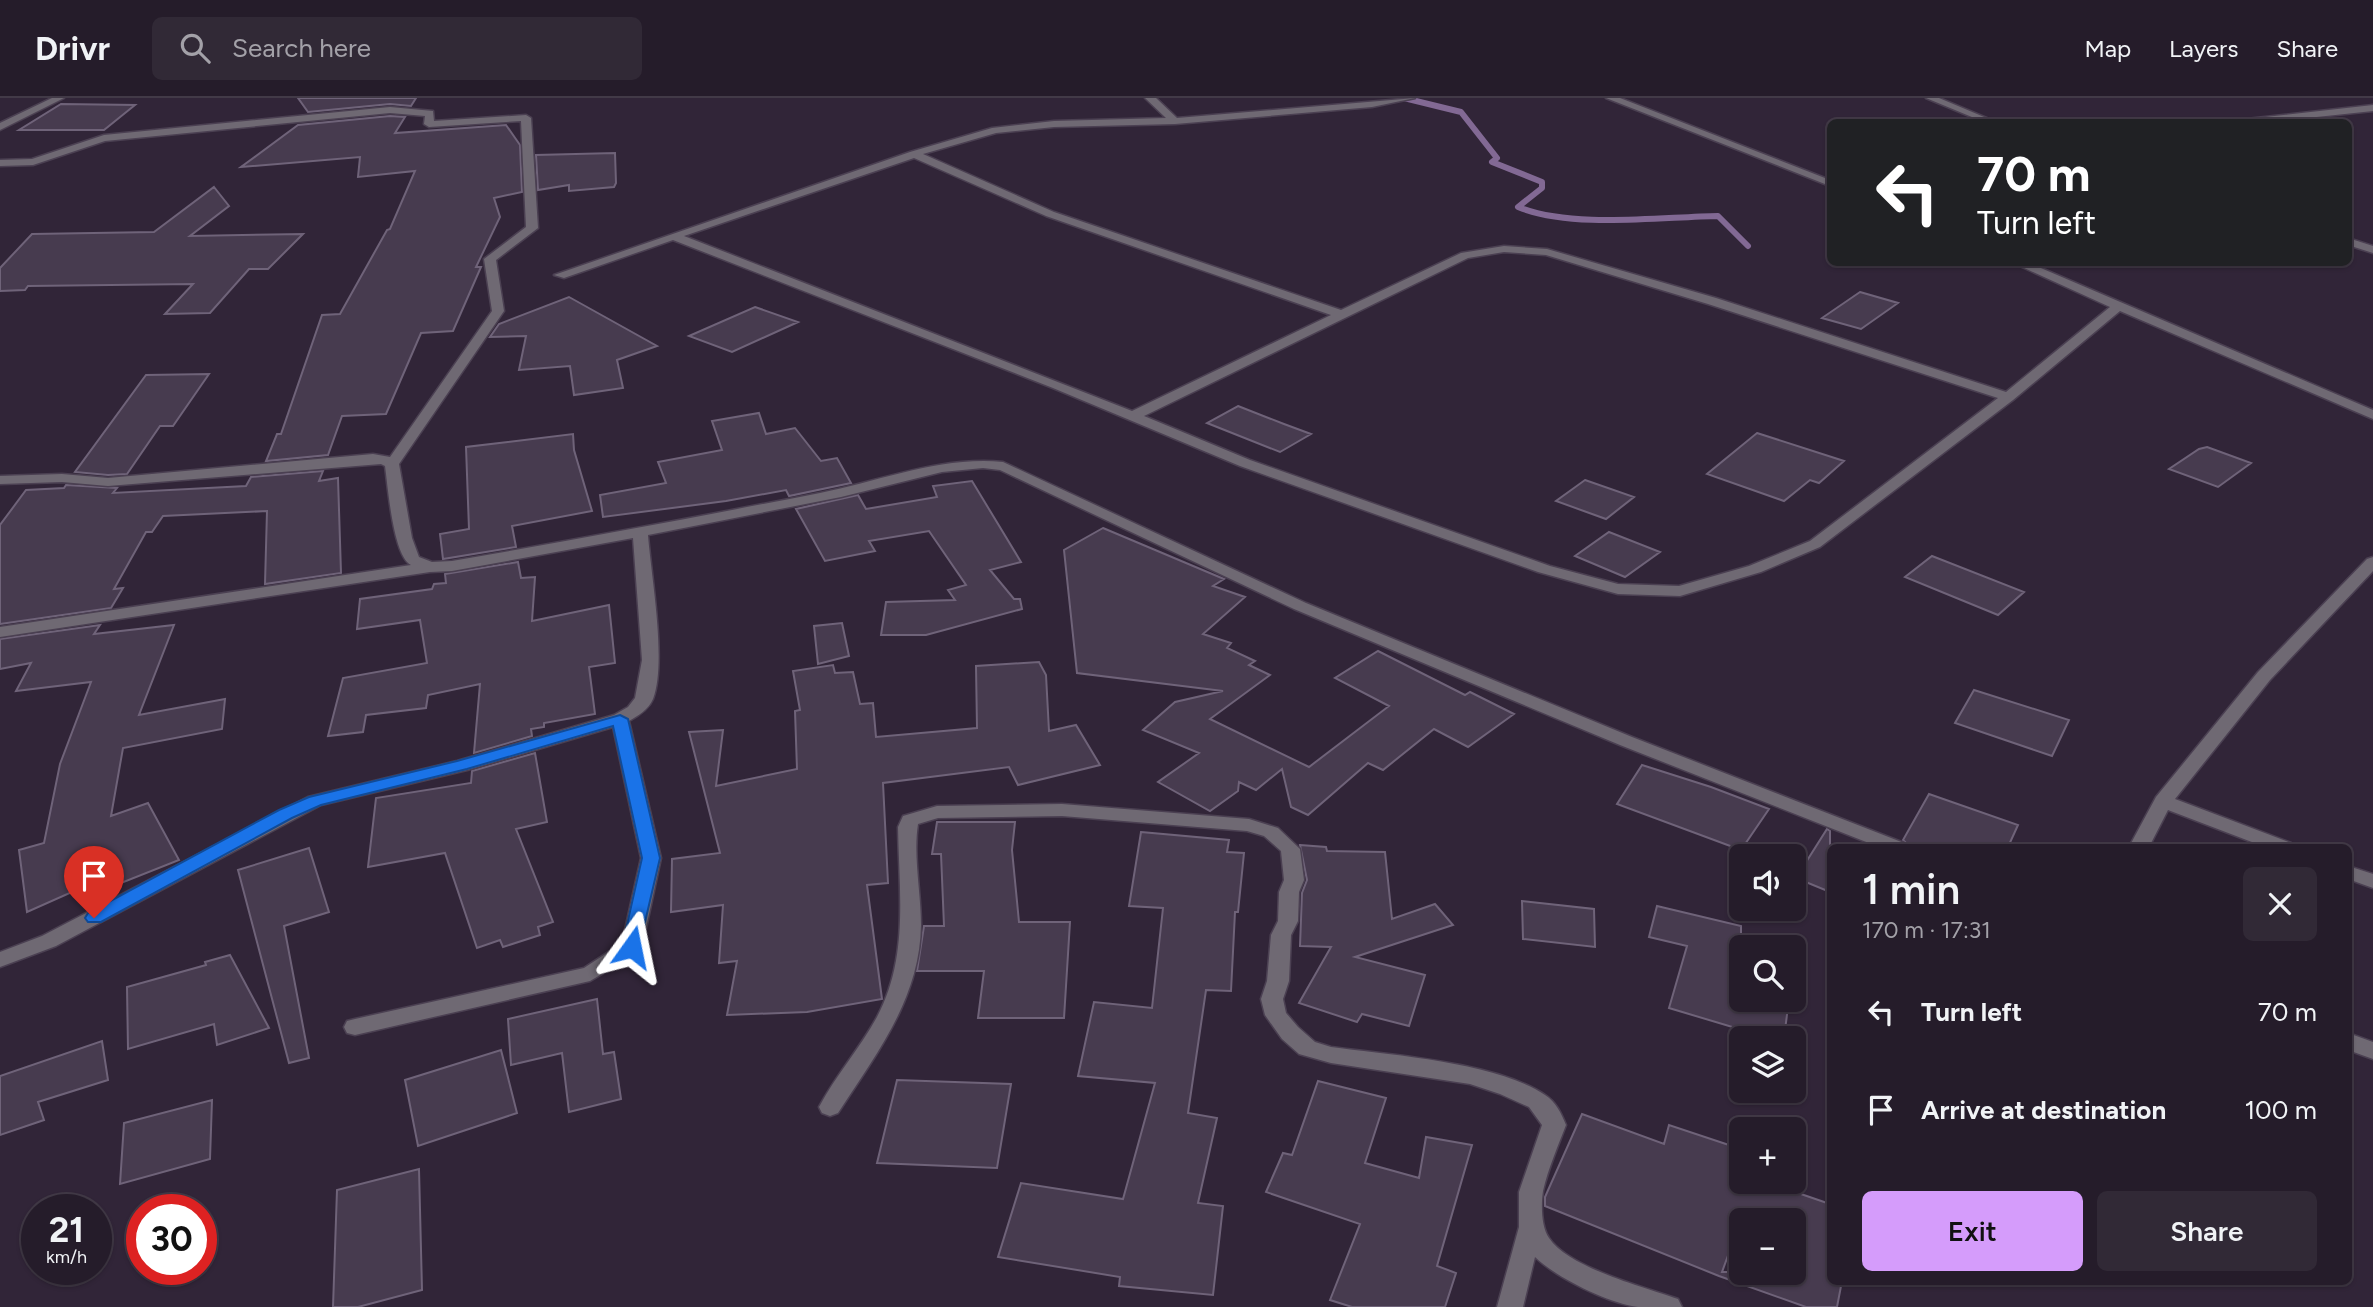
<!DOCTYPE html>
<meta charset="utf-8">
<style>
body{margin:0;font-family:Figtree,sans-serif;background:#312936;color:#f1f3f6;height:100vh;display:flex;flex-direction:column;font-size:26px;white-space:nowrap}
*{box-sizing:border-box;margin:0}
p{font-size:23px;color:#a3a1a8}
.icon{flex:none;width:38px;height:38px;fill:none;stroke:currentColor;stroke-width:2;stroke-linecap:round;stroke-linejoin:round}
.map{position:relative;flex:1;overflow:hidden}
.side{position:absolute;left:1827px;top:746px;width:525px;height:441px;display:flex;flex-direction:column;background:#251c2a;border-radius:10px;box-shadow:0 2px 5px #0004,0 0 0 2px #423a47}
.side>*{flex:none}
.top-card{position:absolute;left:1827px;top:21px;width:525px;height:147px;border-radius:10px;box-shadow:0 2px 5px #0004,0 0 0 2px #423a47;background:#202124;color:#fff;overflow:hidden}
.buttons{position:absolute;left:1729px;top:746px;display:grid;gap:14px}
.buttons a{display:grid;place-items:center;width:77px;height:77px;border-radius:10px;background:#251c2a;box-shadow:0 2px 5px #0004,0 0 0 2px #423a47;font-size:35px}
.speed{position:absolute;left:21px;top:1096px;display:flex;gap:14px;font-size:35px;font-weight:700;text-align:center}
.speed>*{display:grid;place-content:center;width:91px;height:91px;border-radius:50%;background:#251c2a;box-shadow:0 2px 5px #0004,0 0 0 2px #423a47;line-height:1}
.speed small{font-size:18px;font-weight:400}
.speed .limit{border:10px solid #d22;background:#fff;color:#111}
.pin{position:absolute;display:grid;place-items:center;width:60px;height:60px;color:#fff;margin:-72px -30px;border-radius:50% 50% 50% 0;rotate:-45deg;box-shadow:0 0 7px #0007}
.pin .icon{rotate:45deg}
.me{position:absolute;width:77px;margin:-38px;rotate:12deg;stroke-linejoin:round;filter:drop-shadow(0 0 5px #0008)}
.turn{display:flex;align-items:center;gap:24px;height:147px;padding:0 35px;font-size:32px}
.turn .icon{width:91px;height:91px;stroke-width:2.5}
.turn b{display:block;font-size:49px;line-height:60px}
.round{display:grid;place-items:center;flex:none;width:74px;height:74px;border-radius:10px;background:#312936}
.headline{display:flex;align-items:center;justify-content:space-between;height:119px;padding:0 35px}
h1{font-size:42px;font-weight:600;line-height:52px}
.cta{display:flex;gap:14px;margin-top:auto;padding:14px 35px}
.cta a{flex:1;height:80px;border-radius:10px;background:#d59cfb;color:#111;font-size:28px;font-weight:600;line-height:80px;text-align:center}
.cta a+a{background:#312936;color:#f1f3f6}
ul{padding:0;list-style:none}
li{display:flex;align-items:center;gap:21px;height:98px;padding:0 35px}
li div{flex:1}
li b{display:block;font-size:26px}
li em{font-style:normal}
header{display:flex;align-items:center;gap:42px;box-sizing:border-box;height:98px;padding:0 35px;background:#251c2a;border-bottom:2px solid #423a47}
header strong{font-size:33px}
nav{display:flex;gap:38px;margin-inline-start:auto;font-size:24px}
.search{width:490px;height:63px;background:#312936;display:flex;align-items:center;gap:18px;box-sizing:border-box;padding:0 24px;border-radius:10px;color:#a3a1a8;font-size:26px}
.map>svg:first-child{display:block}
</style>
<header>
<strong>Drivr</strong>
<div class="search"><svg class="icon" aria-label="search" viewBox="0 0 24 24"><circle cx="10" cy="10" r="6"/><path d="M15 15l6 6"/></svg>Search here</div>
<nav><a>Map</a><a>Layers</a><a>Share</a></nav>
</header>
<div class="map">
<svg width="2373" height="1209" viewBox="0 0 2373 1209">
<rect width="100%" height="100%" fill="#312538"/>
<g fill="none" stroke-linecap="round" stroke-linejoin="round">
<path stroke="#826994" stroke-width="6" d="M 1404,0 L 1461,14 L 1497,60 L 1492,64 L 1542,84 L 1542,90 L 1518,109 C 1572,131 1659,119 1718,118 L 1748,148"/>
</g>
<path fill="#473b4f" stroke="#6f6379" stroke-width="2" fill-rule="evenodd" d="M 298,0 L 416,0 L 411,8 L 390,6 L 308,14 Z
M 61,6 L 135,7 L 104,32 L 19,32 Z
M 390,18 L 405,19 L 395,35 L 506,27 L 520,47 L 522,94 L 494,100 L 500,119 L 476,169 L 481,169 L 453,233 L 421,235 L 386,316 L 342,318 L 328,357 L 266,363 L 277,336 L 281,336 L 322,217 L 340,216 L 387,132 L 390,131 L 415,73 L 358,79 L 360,59 L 241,69 L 298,27 Z
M 615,55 L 616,85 L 614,89 L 569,93 L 569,87 L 538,92 L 536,57 Z
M 214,89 L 229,108 L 190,138 L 303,136 L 268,171 L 249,171 L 210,215 L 165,216 L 193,186 L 28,188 L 25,192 L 0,193 L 0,170 L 32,136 L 154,134 Z
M 1860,194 L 1898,205 L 1861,231 L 1822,220 Z
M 569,199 L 657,248 L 617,262 L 623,290 L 574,297 L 570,268 L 519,272 L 526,238 L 490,239 L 499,226 Z
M 755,209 L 798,224 L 732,254 L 689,238 Z
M 209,276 L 173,328 L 160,328 L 127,376 L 108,377 L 75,374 L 146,277 Z
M 1238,308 L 1284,326 L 1311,336 L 1280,354 L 1207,325 Z
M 759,315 L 766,336 L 795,330 L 821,363 L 837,360 L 851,385 L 789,398 L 786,392 L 726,403 L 603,419 L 600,397 L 666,385 L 658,364 L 722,352 L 712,323 Z
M 1757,335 L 1844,363 L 1819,385 L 1810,382 L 1784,403 L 1707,376 Z
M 573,336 L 574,352 L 592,413 L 512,428 L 516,449 L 443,461 L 440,436 L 469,431 L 466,349 Z
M 2207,349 L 2251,365 L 2218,389 L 2169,371 L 2199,351 Z
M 323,373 L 319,383 L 338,380 L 341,475 L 265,486 L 267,413 L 163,418 L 152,434 L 146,434 L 114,491 L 123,490 L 111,510 L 0,526 L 0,427 L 26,392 L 64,390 L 66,387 L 117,390 L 113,395 L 246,388 L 251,379 Z
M 1585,382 L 1634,399 L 1606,421 L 1556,403 Z
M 972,383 L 1021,464 L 990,472 L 1014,501 L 1020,501 L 1022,511 L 926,537 L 881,537 L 886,504 L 955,502 L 948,492 L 966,487 L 929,433 L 869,443 L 875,453 L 825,463 L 796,411 L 858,397 L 866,411 L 937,399 L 933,388 Z
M 1103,430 L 1224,481 L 1213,488 L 1245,499 L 1203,536 L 1231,545 L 1227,550 L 1255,563 L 1249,567 L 1270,577 L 1210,621 L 1309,669 L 1389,608 L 1335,580 L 1378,553 L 1465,597 L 1470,594 L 1514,616 L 1468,649 L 1434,631 L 1383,672 L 1368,665 L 1308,717 L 1291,709 L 1282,671 L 1256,692 L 1239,684 L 1238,693 L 1210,713 L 1158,684 L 1199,655 L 1143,632 L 1175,604 L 1223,593 L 1077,575 L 1064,452 Z
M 1609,434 L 1660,454 L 1625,479 L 1575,458 Z
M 1932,458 L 2024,494 L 1998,517 L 1905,479 Z
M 518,464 L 521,480 L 535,479 L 532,523 L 609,507 L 615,565 L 589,569 L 595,616 L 544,625 L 544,629 L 531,631 L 532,638 L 474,655 L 480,586 L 428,597 L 426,610 L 366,617 L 363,634 L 328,638 L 343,580 L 427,565 L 420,522 L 357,531 L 360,501 L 432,491 L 434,486 L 446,485 L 445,476 Z
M 842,525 L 849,558 L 818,566 L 814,528 Z
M 100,527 L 94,536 L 174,527 L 139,617 L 225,601 L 222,631 L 123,650 L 111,718 L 148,705 L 179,762 L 106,791 L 101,781 L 27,814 L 19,752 L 44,745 L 60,666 L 91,584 L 16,593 L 31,565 L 0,571 L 0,541 Z
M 1039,564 L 1046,577 L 1049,633 L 1076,627 L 1100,667 L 1018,687 L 1009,669 L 883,685 L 888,785 L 867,787 L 882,901 L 807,914 L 727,917 L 737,863 L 719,865 L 723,807 L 671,814 L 672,761 L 720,755 L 689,634 L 723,632 L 716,688 L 797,671 L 795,613 L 800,612 L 793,573 L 833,567 L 835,575 L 853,574 L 860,606 L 873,605 L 876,639 L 977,630 L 976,568 Z
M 1974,592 L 2069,622 L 2052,658 L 1955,625 Z
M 535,655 L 547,724 L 516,731 L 553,824 L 538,829 L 540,837 L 503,849 L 500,842 L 477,850 L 445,755 L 368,769 L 376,700 L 471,685 L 472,673 Z
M 1642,667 L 1711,689 L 1769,711 L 1741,752 L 1617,706 Z
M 1929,696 L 2018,727 L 2008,749 L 1910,749 L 1903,742 Z
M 937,724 L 1015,724 L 1012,752 L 1019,824 L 1070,824 L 1064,920 L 978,920 L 984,873 L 917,873 L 924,828 L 944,828 L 941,756 L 932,756 Z
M 1827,731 L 1830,733 L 1830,794 L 1796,780 Z
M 1141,734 L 1229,742 L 1227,754 L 1244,755 L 1238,814 L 1235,814 L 1231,893 L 1206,892 L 1188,1015 L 1217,1020 L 1198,1105 L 1223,1108 L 1213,1197 L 1119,1188 L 1120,1179 L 998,1159 L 1021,1085 L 1123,1101 L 1155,985 L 1078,978 L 1094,904 L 1152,910 L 1163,810 L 1129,808 Z
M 1300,747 L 1326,749 L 1327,753 L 1385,754 L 1392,821 L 1435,806 L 1453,827 L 1355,859 L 1425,877 L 1409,928 L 1362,916 L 1357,924 L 1299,905 L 1331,849 L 1300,848 L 1302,795 L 1307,782 Z
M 309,750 L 329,814 L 284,828 L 309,960 L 289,965 L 238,772 Z
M 1522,803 L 1594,811 L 1595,849 L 1523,841 Z
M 1657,808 L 1741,828 L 1741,901 L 1789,901 L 1784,940 L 1769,940 L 1669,910 L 1687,848 L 1649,839 Z
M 230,857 L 269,930 L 217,947 L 214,926 L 128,951 L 127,889 L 206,867 L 205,864 Z
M 597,901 L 603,956 L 614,954 L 621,1001 L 569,1014 L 562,955 L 511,967 L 508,921 Z
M 102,943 L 108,982 L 38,1004 L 44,1022 L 0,1037 L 0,978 Z
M 501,952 L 517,1015 L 418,1048 L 405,982 Z
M 897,982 L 1011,986 L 997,1070 L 877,1065 Z
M 1318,983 L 1386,1000 L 1365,1065 L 1419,1080 L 1426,1039 L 1472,1047 L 1437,1168 L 1456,1175 L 1445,1209 L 1352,1209 L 1330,1202 L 1360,1126 L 1266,1094 L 1283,1055 L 1292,1057 Z
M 212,1002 L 210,1061 L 120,1086 L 124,1025 Z
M 1582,1016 L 1664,1046 L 1669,1027 L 1741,1051 L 1741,1083 L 1763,1083 L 1830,1106 L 1830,1183 L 1842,1183 L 1837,1209 L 1806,1209 L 1719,1178 L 1545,1108 L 1545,1099 ZM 1741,1122 L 1794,1122 L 1794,1174 L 1722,1174 Z
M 419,1071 L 422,1192 L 358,1209 L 333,1209 L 337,1092 Z"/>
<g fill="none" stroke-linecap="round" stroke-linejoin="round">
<g stroke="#4b4052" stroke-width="3">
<path id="minor" d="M 52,0 L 64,0 L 0,32 L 0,25 Z
M 1145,0 L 1156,0 L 1177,20 L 1415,0 L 1372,9 L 1175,26 L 1054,29 L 996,35 L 923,56 L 1054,114 L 1341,212 L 1461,155 L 1504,148 L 1547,151 L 1716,200 L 2006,294 L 2110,209 L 2011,164 L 2027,164 L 2373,312 L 2373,321 L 2120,213 L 2013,302 L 1820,449 L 1761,474 L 1680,498 L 1618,496 L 1538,474 L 1240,368 L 1053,290 L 673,142 L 564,180 L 554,177 L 910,54 L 992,30 L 1054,23 L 1166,20 ZM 914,60 L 1046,118 L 1331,217 L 1132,313 L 684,138 ZM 1504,154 L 1546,157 L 1708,206 L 1998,300 L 1810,443 L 1749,468 L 1679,488 L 1618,486 L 1550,468 L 1250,362 L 1144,318 L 1468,160 Z
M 1606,0 L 1620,0 L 1830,82 L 1830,88 Z
M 1926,0 L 1939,0 L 1996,24 L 1984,24 Z
M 2373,7 L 2373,13 L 2269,24 L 2242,24 L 2247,21 Z
M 390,9 L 433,13 L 434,23 L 526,17 L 531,20 L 538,130 L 496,162 L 504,213 L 399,366 L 412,440 L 419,459 L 432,464 L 452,463 C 575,442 697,419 820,395 C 881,383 940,358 1003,364 L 1306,505 L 1632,639 L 1904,745 L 1907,749 L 1879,749 L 1620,647 L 1294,511 L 1000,372 L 983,370 L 942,374 L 841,399 L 648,437 C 651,478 667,564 653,601 C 649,611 638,618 629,623 L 661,760 L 642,849 L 639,854 L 590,883 L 355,937 L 347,935 L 344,929 L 347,923 L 355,921 L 584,870 L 622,845 L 641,760 L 613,629 L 467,672 L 321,707 L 56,848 L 0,869 L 0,854 L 42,838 L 308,699 L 457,663 L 614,617 L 628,609 L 635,600 L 642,562 L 633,440 L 452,473 L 430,474 L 0,539 L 0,529 L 411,467 C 393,458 388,389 385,368 L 381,366 L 108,388 L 62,384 L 0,386 L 0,378 L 62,376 L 108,380 L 373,356 L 390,359 L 492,213 L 484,161 L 526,129 L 521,23 L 429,29 L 424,26 L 425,18 L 390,15 L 105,43 L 33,67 L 0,68 L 0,62 L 32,61 L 104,37 Z
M 2348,140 L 2373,148 L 2373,155 L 2348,147 Z
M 2373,459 L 2373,473 L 2270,582 L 2175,701 L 2291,745 L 2294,749 L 2265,749 L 2168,712 L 2149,749 L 2129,749 L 2156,699 L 2258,574 L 2367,461 Z
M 1062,706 L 1249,721 L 1278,730 L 1300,751 L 1304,782 L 1299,794 L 1298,823 L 1291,837 L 1289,883 L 1283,901 L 1286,915 L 1298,929 L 1315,944 L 1331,949 C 1390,957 1496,964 1545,997 C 1556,1004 1561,1015 1566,1027 C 1558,1048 1548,1071 1543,1093 C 1541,1106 1541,1129 1549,1140 C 1569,1170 1644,1189 1678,1201 L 1682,1209 C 1668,1209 1652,1209 1638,1209 C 1608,1205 1557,1180 1535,1159 L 1523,1209 L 1497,1209 L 1519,1129 L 1519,1094 L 1542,1027 L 1529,1009 L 1500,996 L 1470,986 L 1331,965 L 1299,956 L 1282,941 L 1265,917 L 1261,901 L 1267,883 L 1271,837 L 1278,823 L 1279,794 L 1284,782 L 1281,753 L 1264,738 L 1247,733 L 1062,718 L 938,720 L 918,726 C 913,758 921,794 921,827 C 920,901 876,956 838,1015 L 830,1018 L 822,1015 L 819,1009 C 836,977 860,950 877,919 C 909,859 899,794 898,729 L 903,718 L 937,708 Z
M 2348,768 L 2373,776 L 2373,790 L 2348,781 Z
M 2348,935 L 2373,944 L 2373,961 L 2348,952 Z"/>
</g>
<use href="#minor" fill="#6f6973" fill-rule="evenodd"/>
</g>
<path fill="#1a73e8" stroke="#114b97" stroke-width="2" d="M 620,617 L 628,621 L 660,760 L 638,854 L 625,854 L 622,849 L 642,760 L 613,628 L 467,671 L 321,707 L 292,720 L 101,824 L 88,824 L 85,820 L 88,815 L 279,712 L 309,699 L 457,663 Z"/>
</svg>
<div class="buttons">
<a><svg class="icon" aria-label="sound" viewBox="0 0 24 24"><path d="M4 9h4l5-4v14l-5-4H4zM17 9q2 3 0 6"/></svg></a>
<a><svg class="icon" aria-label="search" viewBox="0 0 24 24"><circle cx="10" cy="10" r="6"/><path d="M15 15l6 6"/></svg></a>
<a><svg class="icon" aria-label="layers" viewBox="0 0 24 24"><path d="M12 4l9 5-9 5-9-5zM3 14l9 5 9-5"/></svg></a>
<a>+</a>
<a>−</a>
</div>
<div class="speed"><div>21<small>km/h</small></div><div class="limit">30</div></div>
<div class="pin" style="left:94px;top:820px;background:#d93025"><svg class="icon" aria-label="arrive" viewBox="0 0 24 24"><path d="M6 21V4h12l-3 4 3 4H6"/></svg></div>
<svg class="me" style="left:632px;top:849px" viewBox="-20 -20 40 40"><path d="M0-17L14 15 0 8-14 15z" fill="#1a73e8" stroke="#fff" stroke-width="4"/></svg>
<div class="top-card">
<div class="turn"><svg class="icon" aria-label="left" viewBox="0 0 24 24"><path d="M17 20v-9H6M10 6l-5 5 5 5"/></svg><div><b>70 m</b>Turn left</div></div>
</div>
<section class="side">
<div class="headline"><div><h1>1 min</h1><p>170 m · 17:31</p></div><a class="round"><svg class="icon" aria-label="close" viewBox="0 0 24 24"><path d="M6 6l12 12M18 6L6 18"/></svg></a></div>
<ul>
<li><svg class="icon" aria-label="left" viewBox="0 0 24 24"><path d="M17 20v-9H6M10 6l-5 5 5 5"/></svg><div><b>Turn left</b></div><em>70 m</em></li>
<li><svg class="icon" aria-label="arrive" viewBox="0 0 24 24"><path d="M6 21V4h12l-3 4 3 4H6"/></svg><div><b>Arrive at destination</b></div><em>100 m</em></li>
</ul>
<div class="cta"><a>Exit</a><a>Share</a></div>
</section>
</div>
